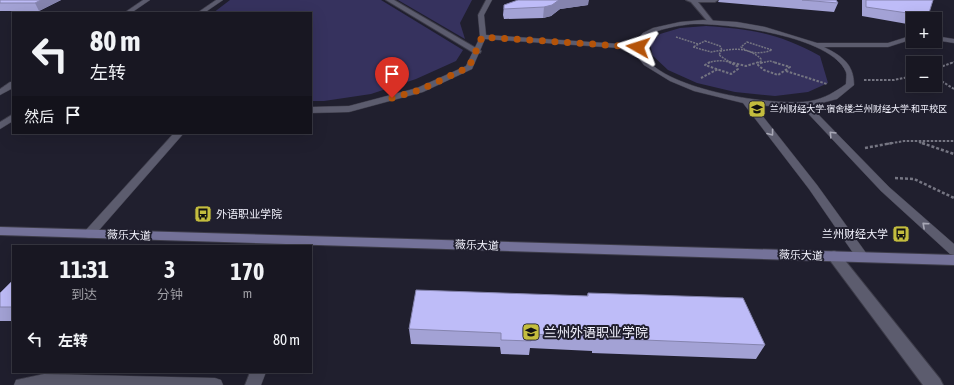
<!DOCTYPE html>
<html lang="zh">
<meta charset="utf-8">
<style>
body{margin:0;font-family:"Asap Condensed","Noto Sans SC",sans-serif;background:#25242f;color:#f1f3f6;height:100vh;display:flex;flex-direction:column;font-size:15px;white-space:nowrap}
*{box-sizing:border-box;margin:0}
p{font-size:13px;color:#9f9fa5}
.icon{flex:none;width:22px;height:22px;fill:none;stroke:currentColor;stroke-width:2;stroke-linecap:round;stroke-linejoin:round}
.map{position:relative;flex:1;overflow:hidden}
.details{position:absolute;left:12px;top:245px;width:300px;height:128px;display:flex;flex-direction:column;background:#181722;border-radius:0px;box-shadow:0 4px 16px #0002,0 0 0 1px #363640}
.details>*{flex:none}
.banner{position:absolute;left:12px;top:12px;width:300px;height:122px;border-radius:0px;box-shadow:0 4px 16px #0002,0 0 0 1px #363640;background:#181722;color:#f1f3f6;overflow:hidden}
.controls{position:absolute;left:906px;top:12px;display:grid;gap:8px}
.controls a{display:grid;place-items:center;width:36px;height:36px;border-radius:0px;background:#181722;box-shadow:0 4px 16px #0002,0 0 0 1px #363640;font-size:20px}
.pin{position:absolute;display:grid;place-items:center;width:34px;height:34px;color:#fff;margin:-41px -17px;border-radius:50% 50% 50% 0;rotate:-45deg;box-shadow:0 0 4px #0007}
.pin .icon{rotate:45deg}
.me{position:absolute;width:44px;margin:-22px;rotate:276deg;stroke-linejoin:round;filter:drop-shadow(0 0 3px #0008)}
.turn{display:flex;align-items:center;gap:14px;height:84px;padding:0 12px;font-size:18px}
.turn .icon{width:52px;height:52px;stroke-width:2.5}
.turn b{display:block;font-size:28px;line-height:34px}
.then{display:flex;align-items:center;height:38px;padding:0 12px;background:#0003;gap:8px;font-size:15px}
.eta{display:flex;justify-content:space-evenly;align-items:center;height:68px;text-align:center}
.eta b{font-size:24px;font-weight:700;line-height:28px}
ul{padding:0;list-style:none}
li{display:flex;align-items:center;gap:12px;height:52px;padding:0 12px}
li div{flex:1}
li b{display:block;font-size:15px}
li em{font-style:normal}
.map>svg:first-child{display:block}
</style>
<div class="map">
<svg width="954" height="385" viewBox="0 0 954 385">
<rect width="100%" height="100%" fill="#201f2e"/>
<path fill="#36325e" d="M 230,0 L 381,0 L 463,50 L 456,61 L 416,79 L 371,94 L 324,101 L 311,101 L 311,13 L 213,13 Z
M 398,0 L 472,0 L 460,23 L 465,39 Z
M 706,26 C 752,29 780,34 820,56 L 828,83 L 808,92 L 775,96 L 735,92 L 697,83 L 668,70 L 653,56 L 650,44 L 660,34 L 680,28 Z"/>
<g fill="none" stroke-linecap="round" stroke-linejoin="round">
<g stroke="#3d3c49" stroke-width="1">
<path id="lane" d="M 143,0 L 150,0 L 131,13 L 124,13 Z
M 216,0 L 223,0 L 204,13 L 197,13 Z
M 486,0 L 492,0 L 484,15 L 486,35 L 635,45 L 636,41 L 643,33 L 653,28 L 680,22 L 703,20 L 737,22 L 765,27 L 817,43 L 888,43 L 913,35 L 913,39 L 888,47 L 824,47 C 842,56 854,64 854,85 L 837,99 L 810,106 L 889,187 L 954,244 L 954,255 L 950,254 L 881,191 L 801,106 L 784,107 L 754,105 L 817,185 L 869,257 L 868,260 L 863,262 L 858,260 L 809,189 L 743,103 L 694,91 L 670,81 L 644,65 L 637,56 L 635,49 L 485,39 L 472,69 L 423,92 L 349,112 L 311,113 L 311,107 L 349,106 L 417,88 L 466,66 L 480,37 L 478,15 ZM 692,24 C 727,23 831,36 846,72 C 847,75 846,80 846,84 C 835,92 825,98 811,101 C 774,107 667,90 645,57 C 627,31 678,26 692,24 Z
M 935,36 L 954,39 L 954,43 L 935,40 Z
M 10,82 L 13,82 L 13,88 L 0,95 L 0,89 Z
M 13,114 L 13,121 L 0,129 L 0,122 Z
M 174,133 L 184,133 L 93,237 L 89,238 L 85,237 L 83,234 L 85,231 Z
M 250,372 L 266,372 L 261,385 L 245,385 Z
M 44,374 L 215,378 L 221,380 L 223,385 L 14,385 L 16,380 Z"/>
</g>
<g stroke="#3d3c49" stroke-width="2">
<path id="street" d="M 386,0 L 394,0 L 481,51 L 480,53 L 474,53 Z
M 686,0 L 718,0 L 715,2 L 698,2 L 713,21 L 713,23 L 709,23 L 691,2 Z
M 834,251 L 839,253 L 940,379 L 943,385 L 923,385 L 829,259 L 827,256 L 829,253 Z"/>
</g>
<g stroke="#3d3c49" stroke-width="2">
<path id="secondary" d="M 0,227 L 954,255 L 954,265 L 0,235 Z"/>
</g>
<path stroke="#757582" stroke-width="1.5" stroke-dasharray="2 1" stroke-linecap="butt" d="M 676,37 L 698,44
M 705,41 L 720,46 L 722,50 L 711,52 L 693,47 Z
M 747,42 L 772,50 C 761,54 750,54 741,47 Z
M 708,63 C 715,60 725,60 731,63
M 731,63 L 719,55 L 721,51 C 735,48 750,48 761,59 L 761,61 L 758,63
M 761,63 L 770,61 L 777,63
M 951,63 L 954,62"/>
<path stroke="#757582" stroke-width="2" stroke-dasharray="2.5 1.5" stroke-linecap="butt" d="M 710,62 L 705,65 L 731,74 L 738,69 L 737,66 L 729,62
M 729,62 L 746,66 L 759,62
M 762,62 L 758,65 L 764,70 L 778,75 L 790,67 L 773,62
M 935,69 L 954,62
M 786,71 L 827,84
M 935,77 L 954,89
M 701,78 L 718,69
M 864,80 L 894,80 L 913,76
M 919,142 L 925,144
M 887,144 L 904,141 L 954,141"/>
<path stroke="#757582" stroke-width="2.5" stroke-dasharray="3 2" stroke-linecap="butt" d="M 922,143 L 954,154
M 865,148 L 892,143
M 895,178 L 914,179 L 954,198"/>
<use href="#lane" fill="#5c5c6e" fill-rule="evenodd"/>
<use href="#street" fill="#5c5c6e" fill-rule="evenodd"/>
<use href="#secondary" fill="#747299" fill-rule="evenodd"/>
</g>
<path fill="#a3a2d5" d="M 0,0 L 61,0 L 39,11 L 0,11 Z
M 719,0 L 836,0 L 838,3 L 834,12 L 718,2 Z
M 862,0 L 933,0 L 926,19 L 913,19 L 913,25 L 862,16 Z
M 504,5 L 588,5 L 560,9 L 551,16 L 543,18 L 504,19 L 503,15 Z
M 13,280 L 13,321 L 0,321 L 0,293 Z
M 588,293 L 765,345 L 756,359 L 592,353 L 592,351 L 530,348 L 529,355 L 501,354 L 500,347 L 411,344 L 409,329 L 587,296 Z"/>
<path fill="#8584ae" d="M 41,0 L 61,0 L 39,11 L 35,3 Z
M 559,0 L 589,0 L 588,5 L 560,9 L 551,16 L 543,18 L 544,7 Z"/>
<path fill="#bebcf8" stroke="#8584ae" d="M 0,0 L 41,0 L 35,3 L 0,3 Z
M 518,0 L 559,0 L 552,5 L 544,7 L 504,9 L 504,5 Z
M 802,0 L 836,0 L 838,3 Z
M 866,0 L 933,0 L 928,16 L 866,7 Z
M 13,280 L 13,307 L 0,307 L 0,293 Z
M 416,290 L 588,296 L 588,293 L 743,298 L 765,345 L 596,338 L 595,337 L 531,334 L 531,341 L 501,340 L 501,333 L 409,329 Z"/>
<defs><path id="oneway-chevron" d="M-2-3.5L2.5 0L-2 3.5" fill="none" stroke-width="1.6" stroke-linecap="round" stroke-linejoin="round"/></defs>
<g stroke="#a8a8b6">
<use href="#oneway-chevron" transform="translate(771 133) rotate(53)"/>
<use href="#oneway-chevron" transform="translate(832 134) rotate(-134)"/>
<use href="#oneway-chevron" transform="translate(925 225) rotate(-138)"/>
</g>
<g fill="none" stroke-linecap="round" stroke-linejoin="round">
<path stroke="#b45309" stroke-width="7" stroke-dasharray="0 12.6" d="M 392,98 L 420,90 L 469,67 L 482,37 L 638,47"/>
</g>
<defs>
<g id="university-square" transform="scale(0.9)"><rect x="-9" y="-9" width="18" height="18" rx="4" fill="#c4bd3e" stroke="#201f2e"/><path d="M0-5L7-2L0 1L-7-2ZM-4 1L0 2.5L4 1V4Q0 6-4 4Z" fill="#111"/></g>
<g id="bus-square" transform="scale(0.9)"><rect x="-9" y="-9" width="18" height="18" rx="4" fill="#c4bd3e" stroke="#201f2e"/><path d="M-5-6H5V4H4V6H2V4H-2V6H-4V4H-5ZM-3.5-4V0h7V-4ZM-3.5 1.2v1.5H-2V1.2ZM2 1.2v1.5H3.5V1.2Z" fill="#111"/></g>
</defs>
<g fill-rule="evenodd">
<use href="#university-square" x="757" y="109"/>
<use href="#bus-square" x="203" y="214"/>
<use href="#bus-square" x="901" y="234"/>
<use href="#university-square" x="531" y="332"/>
</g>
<g text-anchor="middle" stroke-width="4" stroke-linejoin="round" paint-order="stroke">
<g font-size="9" fill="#f3f3fe" stroke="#201f2e" text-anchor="start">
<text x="770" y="112">兰州财经大学-宿舍楼;兰州财经大学-和平校区</text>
</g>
<g font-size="11" fill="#f3f3fe" stroke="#201f2e" text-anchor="start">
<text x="216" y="218">外语职业学院</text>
<text x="888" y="238" text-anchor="end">兰州财经大学</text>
</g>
<g font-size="11" fill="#f3f3fe" stroke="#201f2e">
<text transform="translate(129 235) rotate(2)" y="4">薇乐大道</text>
<text transform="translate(477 245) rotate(2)" y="4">薇乐大道</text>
<text transform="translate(801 255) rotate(2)" y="4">薇乐大道</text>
</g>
<g font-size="13" fill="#f3f3fe" stroke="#201f2e" text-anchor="start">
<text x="544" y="337">兰州外语职业学院</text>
</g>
</g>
</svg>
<div class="controls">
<a>+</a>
<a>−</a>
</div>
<div class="pin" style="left:392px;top:98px;background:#d93025"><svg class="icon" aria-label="arrive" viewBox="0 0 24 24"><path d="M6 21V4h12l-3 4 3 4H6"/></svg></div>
<svg class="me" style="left:638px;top:47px" viewBox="-20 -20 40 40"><path d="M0-17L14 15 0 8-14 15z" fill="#b45309" stroke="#fff" stroke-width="4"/></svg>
<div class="banner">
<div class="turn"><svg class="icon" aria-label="left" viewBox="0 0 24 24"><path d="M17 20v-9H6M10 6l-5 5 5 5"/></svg><div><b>80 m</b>左转</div></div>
<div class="then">然后<svg class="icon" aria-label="arrive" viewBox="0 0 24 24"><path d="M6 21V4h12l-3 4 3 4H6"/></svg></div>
</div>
<section class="details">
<div class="eta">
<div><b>11:31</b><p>到达</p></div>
<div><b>3</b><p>分钟</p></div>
<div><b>170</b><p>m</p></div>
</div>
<ul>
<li><svg class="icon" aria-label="left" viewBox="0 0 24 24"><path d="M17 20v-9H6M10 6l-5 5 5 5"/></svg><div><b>左转</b></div><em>80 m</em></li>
</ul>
</section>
</div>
